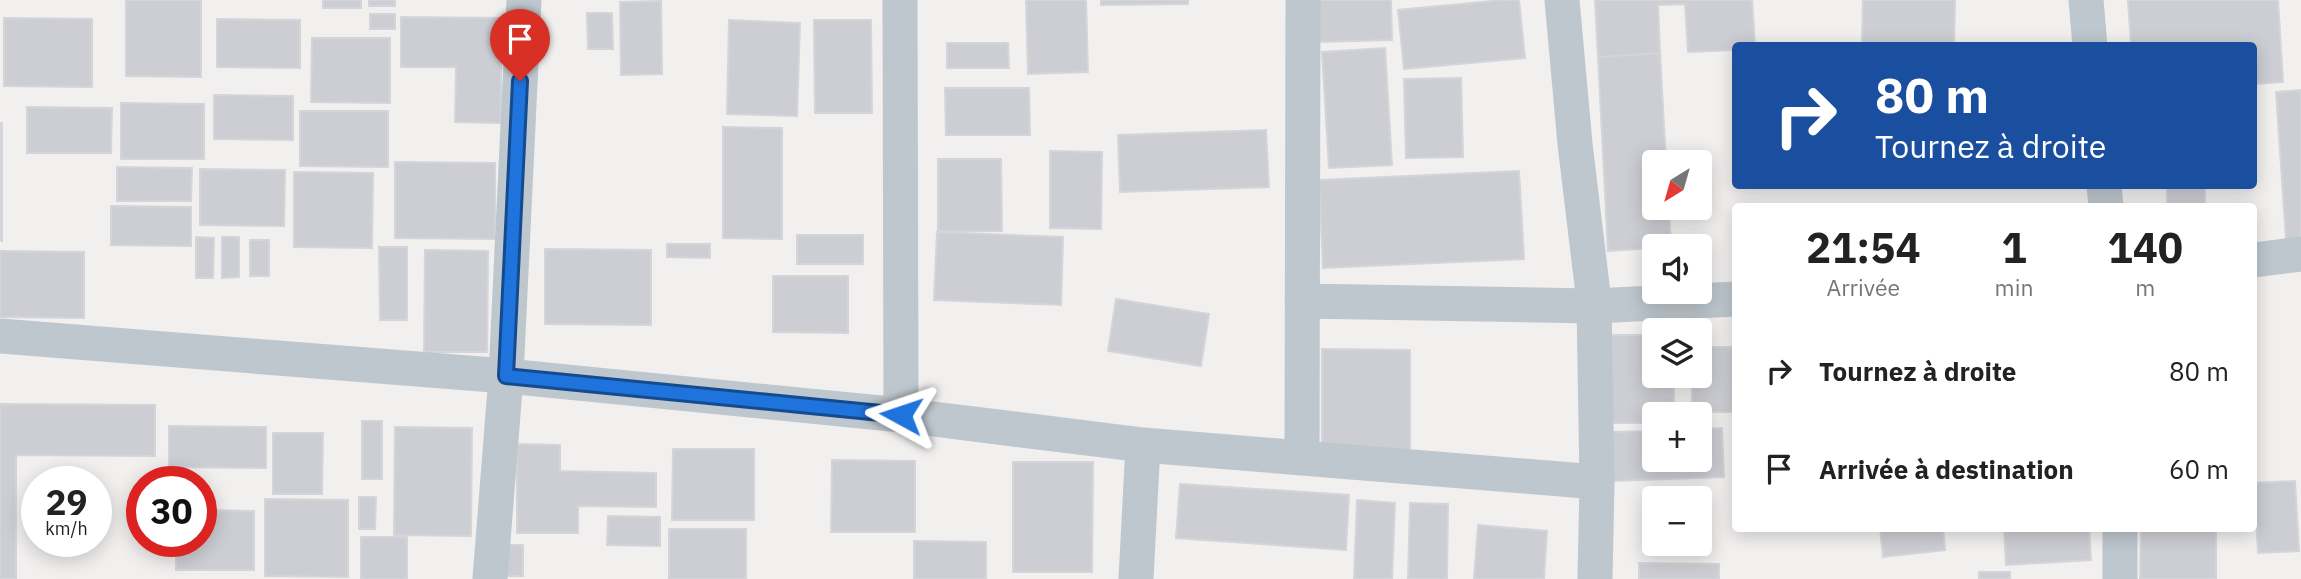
<!DOCTYPE html>
<html lang="fr">
<meta charset="utf-8">
<style>
body{margin:0;font-family:"IBM Plex Sans",sans-serif;background:#f6f6f6;color:#222;height:100vh;display:flex;flex-direction:column;font-size:26px;white-space:nowrap}
*{box-sizing:border-box;margin:0}
p{font-size:23px;color:#767676}
.icon{flex:none;width:38px;height:38px;fill:none;stroke:currentColor;stroke-width:2;stroke-linecap:round;stroke-linejoin:round}
.map{position:relative;flex:1;overflow:hidden}
.drawer{position:absolute;left:1732px;top:203px;width:525px;height:329px;display:flex;flex-direction:column;background:#fff;border-radius:7px;box-shadow:0 4px 18px #0003}
.drawer>*{flex:none}
.banner{position:absolute;left:1732px;top:42px;width:525px;height:147px;border-radius:7px;box-shadow:0 4px 18px #0003;background:#1a4fa0;color:#fff;overflow:hidden}
.needle{width:46px;rotate:217deg}
.tools{position:absolute;left:1642px;top:150px;display:grid;gap:14px}
.tools a{display:grid;place-items:center;width:70px;height:70px;border-radius:7px;background:#fff;box-shadow:0 4px 18px #0003;font-size:35px}
.speed{position:absolute;left:21px;top:466px;display:flex;gap:14px;font-size:35px;font-weight:700;text-align:center}
.speed>*{display:grid;place-content:center;width:91px;height:91px;border-radius:50%;background:#fff;box-shadow:0 4px 18px #0003;line-height:1}
.speed small{font-size:18px;font-weight:400}
.speed .limit{border:10px solid #d22;background:#fff;color:#111}
.pin{position:absolute;display:grid;place-items:center;width:60px;height:60px;color:#fff;margin:-72px -30px;border-radius:50% 50% 50% 0;rotate:-45deg;box-shadow:0 0 7px #0007}
.pin .icon{rotate:45deg}
.me{position:absolute;width:77px;margin:-38px;rotate:275deg;stroke-linejoin:round;filter:drop-shadow(0 0 5px #0008)}
.turn{display:flex;align-items:center;gap:24px;height:147px;padding:0 28px;font-size:32px}
.turn .icon{width:91px;height:91px;stroke-width:2.5}
.turn b{display:block;font-size:49px;line-height:60px}
.eta{display:flex;justify-content:space-evenly;align-items:center;height:119px;text-align:center}
.eta b{font-size:42px;font-weight:700;line-height:49px}
ul{padding:0;list-style:none}
li{display:flex;align-items:center;gap:21px;height:98px;padding:0 28px}
li div{flex:1}
li b{display:block;font-size:26px}
li em{font-style:normal}
.map>svg:first-child{display:block}
</style>
<div class="map">
<svg width="2301" height="579" viewBox="0 0 2301 579">
<rect width="100%" height="100%" fill="#f2efef"/>
<path fill="#ccced4" stroke="#d3d5da" stroke-width="2" d="M 126,0 L 201,0 L 201,77 L 126,76 Z
M 323,0 L 361,0 L 361,8 L 323,8 Z
M 369,0 L 395,0 L 395,6 L 369,6 Z
M 1026,0 L 1086,0 L 1088,72 L 1028,74 Z
M 1101,0 L 1188,0 L 1188,4 L 1101,5 Z
M 1315,0 L 1391,0 L 1392,40 L 1317,42 Z
M 1503,0 L 1519,0 L 1525,58 L 1404,69 L 1398,10 Z
M 1595,0 L 1752,0 L 1755,46 L 1736,46 L 1736,50 L 1688,52 L 1685,4 L 1658,5 L 1660,53 L 1598,57 Z
M 1863,0 L 1955,0 L 1954,46 L 1862,46 Z
M 2128,0 L 2278,0 L 2283,82 L 2254,84 L 2254,46 L 2131,46 Z
M 661,1 L 662,74 L 621,75 L 620,2 Z
M 587,13 L 612,13 L 613,49 L 588,49 Z
M 370,14 L 395,14 L 395,29 L 370,29 Z
M 401,17 L 501,18 L 501,123 L 455,122 L 456,67 L 401,67 Z
M 4,18 L 92,19 L 92,87 L 4,86 Z
M 217,19 L 300,20 L 300,68 L 217,67 Z
M 729,20 L 800,23 L 797,116 L 727,114 Z
M 814,20 L 871,20 L 872,113 L 815,113 Z
M 312,38 L 390,38 L 390,103 L 311,102 Z
M 947,43 L 1008,43 L 1009,68 L 947,68 Z
M 1385,48 L 1392,165 L 1329,168 L 1322,52 Z
M 1660,53 L 1666,163 L 1654,163 L 1654,208 L 1669,208 L 1671,247 L 1608,251 L 1598,57 Z
M 1461,78 L 1463,157 L 1406,158 L 1404,79 Z
M 945,88 L 1029,88 L 1030,135 L 946,135 Z
M 2301,90 L 2301,238 L 2286,239 L 2276,92 Z
M 214,95 L 293,96 L 293,140 L 214,139 Z
M 121,103 L 204,104 L 204,159 L 121,159 Z
M 27,107 L 112,108 L 111,153 L 27,153 Z
M 300,111 L 388,111 L 388,167 L 300,166 Z
M 0,123 L 2,123 L 2,241 L 0,240 Z
M 723,127 L 782,128 L 782,239 L 723,238 Z
M 1266,130 L 1269,187 L 1120,192 L 1118,135 Z
M 1050,151 L 1102,152 L 1101,229 L 1050,228 Z
M 938,159 L 1001,159 L 1002,231 L 938,231 Z
M 395,162 L 495,163 L 495,239 L 395,238 Z
M 117,167 L 192,168 L 191,201 L 117,201 Z
M 200,169 L 285,170 L 284,226 L 200,225 Z
M 1519,171 L 1524,259 L 1323,268 L 1319,180 Z
M 294,172 L 373,173 L 372,248 L 294,247 Z
M 2167,186 L 2205,186 L 2205,206 L 2167,206 Z
M 111,206 L 191,207 L 191,246 L 111,245 Z
M 937,232 L 1063,237 L 1061,305 L 934,300 Z
M 797,235 L 863,235 L 863,264 L 797,264 Z
M 196,237 L 214,238 L 213,278 L 196,278 Z
M 222,237 L 239,237 L 239,277 L 222,278 Z
M 250,240 L 269,240 L 269,276 L 250,276 Z
M 667,244 L 710,244 L 710,258 L 667,257 Z
M 379,247 L 407,247 L 407,320 L 380,320 Z
M 545,249 L 651,250 L 651,325 L 545,324 Z
M 425,250 L 488,251 L 487,352 L 424,352 Z
M 0,251 L 84,252 L 84,318 L 0,317 Z
M 773,276 L 848,276 L 848,333 L 773,332 Z
M 1116,299 L 1209,314 L 1201,366 L 1108,351 Z
M 1609,335 L 1654,335 L 1654,376 L 1674,376 L 1674,415 L 1654,415 L 1654,423 L 1610,423 Z
M 1699,347 L 1736,347 L 1736,412 L 1692,412 L 1692,376 L 1699,376 Z
M 1322,349 L 1410,350 L 1410,452 L 1322,451 Z
M 0,404 L 155,405 L 155,456 L 16,455 L 16,579 L 0,579 Z
M 362,421 L 382,421 L 382,479 L 362,479 Z
M 169,426 L 266,427 L 266,468 L 169,467 Z
M 395,427 L 472,428 L 471,536 L 394,535 Z
M 1722,428 L 1724,477 L 1612,481 L 1610,432 L 1654,431 L 1654,460 L 1699,460 L 1699,429 Z
M 273,433 L 323,433 L 322,494 L 273,494 Z
M 517,444 L 560,445 L 560,471 L 656,473 L 656,507 L 578,506 L 578,533 L 517,533 Z
M 673,449 L 754,449 L 754,520 L 672,520 Z
M 832,460 L 915,461 L 915,532 L 831,532 Z
M 1013,462 L 1093,462 L 1092,572 L 1013,572 Z
M 2295,481 L 2299,551 L 2258,553 L 2254,483 Z
M 1180,484 L 1349,495 L 1346,550 L 1176,538 Z
M 359,497 L 376,497 L 375,529 L 359,529 Z
M 265,499 L 348,500 L 348,577 L 265,576 Z
M 1357,500 L 1395,503 L 1392,579 L 1354,579 Z
M 1410,503 L 1448,504 L 1447,579 L 1408,579 Z
M 201,510 L 254,511 L 254,570 L 176,570 L 176,541 L 201,541 Z
M 608,516 L 660,517 L 660,546 L 607,545 Z
M 1478,525 L 1547,531 L 1544,579 L 1474,579 Z
M 1880,528 L 1943,528 L 1945,550 L 1883,557 Z
M 2004,528 L 2089,528 L 2091,560 L 2006,565 Z
M 2141,528 L 2216,528 L 2216,579 L 2140,579 Z
M 669,529 L 746,529 L 746,579 L 669,579 Z
M 361,537 L 407,537 L 407,579 L 361,579 Z
M 914,541 L 986,542 L 986,579 L 914,579 Z
M 503,545 L 523,545 L 523,576 L 503,576 Z
M 1639,563 L 1719,564 L 1719,579 L 1639,579 Z
M 1979,572 L 2010,572 L 2010,579 L 1979,579 Z"/>
<g fill="none" stroke-linecap="round" stroke-linejoin="round">
<path stroke="#bec7ce" stroke-width="35" d="M 900,0 L 901,415
M 1562,0 L 1575,144 L 1594,302 L 1597,482 L 1595,579
M 2086,0 L 2090,46
M 2104,186 L 2106,206
M 2254,260 L 2301,254
M 1302,301 L 1594,306 L 1736,299
M 0,336 L 506,376 L 901,415 L 1143,445 L 1597,482
M 1302,458 L 1303,0
M 2120,528 L 2120,579
M 490,579 L 506,376 L 524,0
M 1136,579 L 1143,445"/>
</g>
<g fill="none" stroke-linecap="round" stroke-linejoin="round">
<g stroke="#144b8f" stroke-width="18">
<path id="route" d="M 520,81 L 506,376 L 901,415"/>
</g>
<use href="#route" stroke="#1f73dc" stroke-width="12"/>
</g>
</svg>
<div class="tools">
<a><svg class="needle" viewBox="-14 -14 28 28"><path d="M0-13l5 13h-10z" fill="#e53935"/><path d="M0 13l5-13h-10z" fill="#767676"/></svg></a>
<a><svg class="icon" aria-label="sound" viewBox="0 0 24 24"><path d="M4 9h4l5-4v14l-5-4H4zM17 9q2 3 0 6"/></svg></a>
<a><svg class="icon" aria-label="layers" viewBox="0 0 24 24"><path d="M12 4l9 5-9 5-9-5zM3 14l9 5 9-5"/></svg></a>
<a>+</a>
<a>−</a>
</div>
<div class="speed"><div>29<small>km/h</small></div><div class="limit">30</div></div>
<div class="pin" style="left:520px;top:81px;background:#d93025"><svg class="icon" aria-label="arrive" viewBox="0 0 24 24"><path d="M6 21V4h12l-3 4 3 4H6"/></svg></div>
<svg class="me" style="left:901px;top:415px" viewBox="-20 -20 40 40"><path d="M0-17L14 15 0 8-14 15z" fill="#1f73dc" stroke="#fff" stroke-width="4"/></svg>
<div class="banner">
<div class="turn"><svg class="icon" aria-label="right" viewBox="0 0 24 24"><path d="M7 20v-9h11M14 6l5 5-5 5"/></svg><div><b>80 m</b>Tournez à droite</div></div>
</div>
<section class="drawer">
<div class="eta">
<div><b>21:54</b><p>Arrivée</p></div>
<div><b>1</b><p>min</p></div>
<div><b>140</b><p>m</p></div>
</div>
<ul>
<li><svg class="icon" aria-label="right" viewBox="0 0 24 24"><path d="M7 20v-9h11M14 6l5 5-5 5"/></svg><div><b>Tournez à droite</b></div><em>80 m</em></li>
<li><svg class="icon" aria-label="arrive" viewBox="0 0 24 24"><path d="M6 21V4h12l-3 4 3 4H6"/></svg><div><b>Arrivée à destination</b></div><em>60 m</em></li>
</ul>
</section>
</div>
